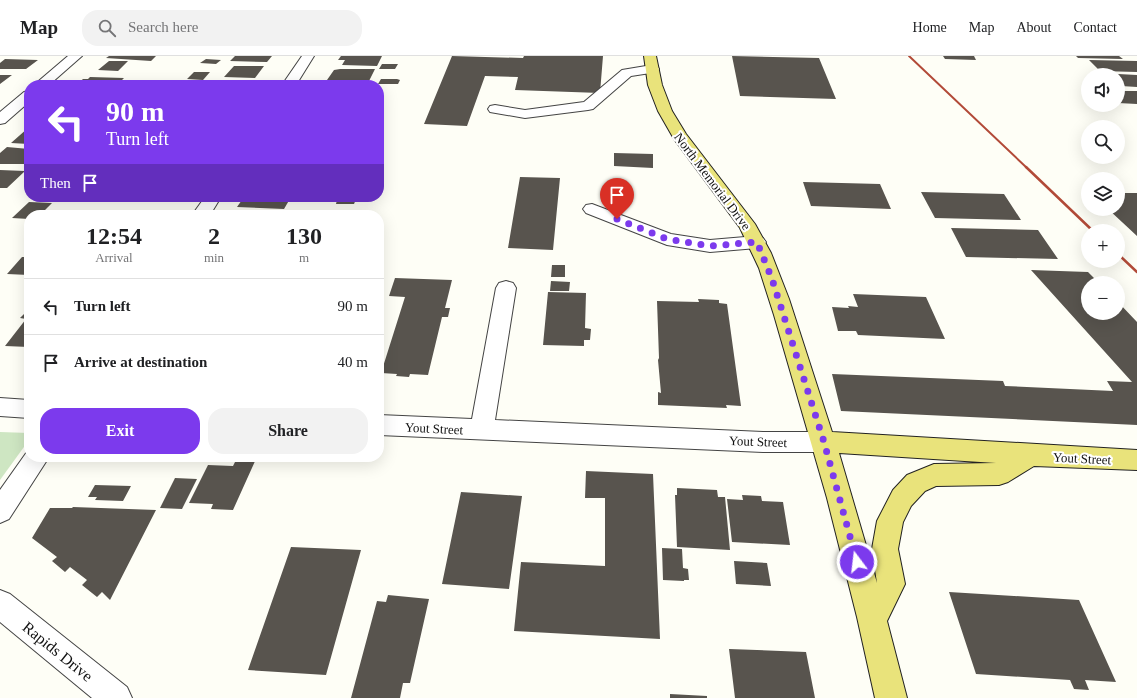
<!DOCTYPE html>
<meta charset="utf-8">
<style>
body{margin:0;font-family:"Times New Roman",serif;background:#f2f2f2;color:#202124;height:100vh;display:flex;flex-direction:column;font-size:15px;white-space:nowrap}
*{box-sizing:border-box;margin:0}
p{font-size:13px;color:#757577}
.icon{flex:none;width:22px;height:22px;fill:none;stroke:currentColor;stroke-width:2;stroke-linecap:round;stroke-linejoin:round}
.map{position:relative;flex:1;overflow:hidden}
.sheet{position:absolute;left:24px;top:154px;width:360px;height:252px;display:flex;flex-direction:column;background:#fff;border-radius:16px;box-shadow:0 4px 16px #0002}
.sheet>*{flex:none}
.top-card{position:absolute;left:24px;top:24px;width:360px;height:122px;border-radius:16px;box-shadow:0 4px 16px #0002;background:#7c3aed;color:#fff;overflow:hidden}
.buttons{position:absolute;left:1081px;top:12px;display:grid;gap:8px}
.buttons a{display:grid;place-items:center;width:44px;height:44px;border-radius:50%;background:#fff;box-shadow:0 4px 16px #0002;font-size:20px}
.pin{position:absolute;display:grid;place-items:center;width:34px;height:34px;color:#fff;margin:-41px -17px;border-radius:50% 50% 50% 0;rotate:-45deg;box-shadow:0 0 4px #0007}
.pin .icon{rotate:45deg}
.me{position:absolute;width:44px;margin:-22px;rotate:345deg;stroke-linejoin:round;filter:drop-shadow(0 0 3px #0008)}
.turn{display:flex;align-items:center;gap:14px;height:84px;padding:0 16px;font-size:18px}
.turn .icon{width:52px;height:52px;stroke-width:2.5}
.turn b{display:block;font-size:28px;line-height:34px}
.then{display:flex;align-items:center;height:38px;padding:0 16px;background:#0003;gap:8px;font-size:15px}
.eta{display:flex;justify-content:space-evenly;align-items:center;height:68px;text-align:center}
.eta b{font-size:24px;font-weight:800;line-height:28px}
.action{display:flex;gap:8px;margin-top:auto;padding:8px 16px}
.action a{flex:1;height:46px;border-radius:16px;background:#7c3aed;color:#fff;font-size:16px;font-weight:800;line-height:46px;text-align:center}
.action a+a{background:#f2f2f2;color:#202124}
ul{padding:0;list-style:none}
li{display:flex;align-items:center;gap:12px;height:56px;padding:0 16px;border-top:1px solid #e0e0e0}
li div{flex:1}
li b{display:block;font-size:15px}
li em{font-style:normal}
header{display:flex;align-items:center;gap:24px;box-sizing:border-box;height:56px;padding:0 20px;background:#fff;border-bottom:1px solid #e0e0e0}
header strong{font-size:19px}
nav{display:flex;gap:22px;margin-inline-start:auto;font-size:14px}
.search{width:280px;height:36px;background:#f2f2f2;display:flex;align-items:center;gap:10px;box-sizing:border-box;padding:0 14px;border-radius:16px;color:#757577;font-size:15px}
.map>svg:first-child{display:block}
</style>
<header>
<strong>Map</strong>
<div class="search"><svg class="icon" aria-label="search" viewBox="0 0 24 24"><circle cx="10" cy="10" r="6"/><path d="M15 15l6 6"/></svg>Search here</div>
<nav><a>Home</a><a>Map</a><a>About</a><a>Contact</a></nav>
</header>
<div class="map">
<svg width="1137" height="642" viewBox="0 0 1137 642">
<rect width="100%" height="100%" fill="#fefef6"/>
<path fill="#cee6c2" d="M 0,376 L 29,377 L 29,384 L 0,424 Z"/>
<path fill="#58544e" d="M 109,0 L 156,0 L 151,5 L 106,2 Z
M 235,0 L 272,0 L 267,6 L 230,5 Z
M 341,0 L 382,0 L 377,10 L 342,9 L 345,4 L 338,4 Z
M 452,0 L 523,2 L 524,0 L 603,0 L 600,37 L 515,34 L 518,21 L 485,20 L 467,70 L 424,68 Z
M 732,0 L 819,2 L 836,43 L 740,40 Z
M 943,0 L 974,0 L 976,4 L 945,3 Z
M 1076,0 L 1119,0 L 1123,3 L 1078,2 Z
M 5,3 L 38,4 L 26,13 L 0,13 L 0,7 Z
M 206,3 L 221,4 L 216,8 L 200,7 Z
M 1089,4 L 1137,5 L 1137,16 L 1100,15 Z
M 109,5 L 128,5 L 118,15 L 98,14 Z
M 382,8 L 398,8 L 395,13 L 379,13 Z
M 234,10 L 264,10 L 255,22 L 224,21 Z
M 340,13 L 375,13 L 369,25 L 327,24 L 334,14 Z
M 194,16 L 210,16 L 203,24 L 187,23 Z
M 1118,18 L 1137,19 L 1137,31 L 1121,30 L 1118,27 Z
M 0,19 L 12,19 L 0,28 Z
M 90,21 L 124,22 L 117,29 L 76,29 L 83,23 L 88,23 Z
M 381,23 L 397,23 L 400,24 L 398,28 L 378,28 Z
M 214,24 L 248,25 L 245,29 L 210,29 Z
M 1118,35 L 1137,35 L 1137,48 L 1118,47 Z
M 28,72 L 29,72 L 29,88 L 11,87 Z
M 7,91 L 29,93 L 29,108 L 0,108 L 0,97 Z
M 614,97 L 653,98 L 653,112 L 614,110 Z
M 0,114 L 25,115 L 7,132 L 0,132 Z
M 520,121 L 560,122 L 553,194 L 508,192 Z
M 803,126 L 880,128 L 891,153 L 811,150 Z
M 921,136 L 1004,138 L 1021,164 L 935,162 Z
M 1118,137 L 1137,137 L 1137,180 L 1108,153 L 1118,153 Z
M 244,141 L 291,141 L 284,153 L 237,151 Z
M 329,141 L 357,141 L 354,148 L 336,148 L 337,144 L 328,144 Z
M 29,146 L 52,147 L 40,159 L 29,159 L 29,163 L 12,162 Z
M 83,155 L 103,156 L 100,159 L 80,159 Z
M 951,172 L 1038,174 L 1058,203 L 966,201 Z
M 22,201 L 29,201 L 29,219 L 7,218 Z
M 552,209 L 565,209 L 565,221 L 551,221 Z
M 1031,214 L 1088,216 L 1099,227 L 1088,227 L 1088,257 L 1118,257 L 1118,246 L 1137,266 L 1137,369 L 841,355 L 832,318 L 1003,325 L 1005,330 L 1113,335 L 1107,325 L 1132,326 Z
M 395,222 L 452,224 L 445,252 L 450,252 L 448,261 L 442,261 L 428,319 L 410,318 L 409,321 L 396,320 L 397,318 L 381,317 L 405,241 L 389,240 Z
M 551,225 L 570,226 L 569,235 L 550,235 Z
M 548,236 L 586,237 L 585,272 L 591,273 L 590,284 L 584,284 L 584,290 L 543,289 Z
M 853,238 L 926,241 L 945,283 L 858,279 L 856,275 L 838,275 L 832,251 L 849,252 L 848,250 L 858,251 Z
M 698,243 L 719,244 L 719,247 L 727,248 L 741,350 L 726,349 L 727,352 L 658,349 L 658,336 L 661,337 L 658,304 L 659,302 L 657,245 L 699,246 Z
M 29,257 L 29,291 L 5,290 L 26,263 L 20,262 L 24,258 Z
M 237,402 L 256,403 L 233,454 L 211,453 L 213,448 L 189,447 L 208,409 L 233,410 Z
M 586,415 L 653,418 L 660,583 L 514,575 L 521,506 L 605,510 L 605,442 L 585,442 Z
M 175,422 L 197,423 L 182,453 L 160,452 Z
M 95,429 L 131,430 L 123,445 L 95,444 L 97,441 L 88,441 Z
M 677,432 L 717,434 L 718,441 L 725,441 L 730,494 L 677,491 L 675,439 L 677,439 Z
M 461,436 L 522,440 L 509,533 L 442,528 Z
M 742,439 L 761,440 L 762,445 L 783,446 L 790,489 L 732,486 L 727,443 L 743,444 Z
M 73,451 L 156,454 L 110,544 L 102,536 L 97,541 L 82,529 L 87,524 L 70,511 L 65,516 L 52,505 L 57,501 L 32,482 L 50,452 L 72,452 Z
M 291,491 L 361,494 L 326,619 L 248,614 Z
M 662,492 L 682,493 L 683,512 L 688,513 L 689,524 L 684,524 L 684,525 L 663,524 Z
M 734,505 L 767,507 L 771,530 L 736,528 Z
M 949,536 L 1079,544 L 1116,626 L 1085,624 L 1089,634 L 1074,633 L 1070,624 L 976,618 Z
M 388,539 L 429,543 L 410,627 L 403,627 L 400,642 L 351,642 L 377,545 L 386,546 Z
M 729,593 L 806,596 L 815,642 L 735,642 Z
M 670,638 L 707,640 L 707,642 L 670,642 Z"/>
<g fill="none" stroke-linecap="round" stroke-linejoin="round">
<g stroke="#444" stroke-width="2">
<path id="minor" d="M 68,0 L 82,0 L 49,29 L 34,29 Z
M 302,0 L 314,0 L 296,29 L 282,29 Z
M 652,9 L 657,10 L 659,13 L 657,16 L 631,20 L 593,53 L 588,54 L 525,62 L 490,56 L 488,53 L 490,50 L 495,49 L 525,54 L 584,46 L 622,14 Z
M 29,35 L 29,46 L 5,67 L 0,68 L 0,56 L 24,36 Z
M 205,141 L 221,141 L 210,159 L 192,159 Z
M 592,148 L 671,178 L 710,184 L 757,180 L 763,182 L 766,186 L 763,190 L 757,192 L 710,196 L 667,189 L 586,157 L 583,153 L 586,149 Z
M 506,225 L 513,227 L 516,232 L 495,364 L 763,376 L 824,376 L 832,379 L 836,386 L 832,393 L 824,396 L 763,396 L 379,379 L 379,359 L 472,363 L 496,232 L 499,227 Z
M 0,342 L 29,344 L 29,362 L 0,360 Z
M 29,393 L 29,401 L 49,401 L 9,463 L 0,467 L 0,434 Z
M 0,534 L 10,538 L 127,631 L 132,642 L 92,642 L 0,566 Z"/>
</g>
<g stroke="#222" stroke-width="2">
<path id="major" d="M 644,0 L 656,0 L 662,29 L 672,55 L 686,78 L 755,168 L 771,197 L 789,243 L 832,376 L 1137,394 L 1137,414 L 1034,410 L 1008,426 L 999,429 L 936,430 L 925,435 L 911,450 L 903,466 L 898,493 L 905,528 L 887,565 L 907,642 L 875,642 L 857,561 L 827,442 L 774,259 L 759,212 L 740,172 L 674,83 L 658,55 L 648,29 ZM 839,397 L 996,407 L 934,408 L 907,419 L 893,434 L 877,465 L 872,493 L 877,527 Z"/>
</g>
<use href="#minor" fill="#fff" fill-rule="evenodd"/>
<use href="#major" fill="#e9e37b" fill-rule="evenodd"/>
<path stroke="#b24a38" stroke-width="2" d="M 909,0 L 1027,112"/>
<path stroke="#b24a38" stroke-width="2.5" d="M 1026,111 L 1093,175
M 1118,198 L 1137,216"/>
</g>
<g fill="none" stroke-linecap="round" stroke-linejoin="round">
<path stroke="#7c3aed" stroke-width="7" stroke-dasharray="0 12.6" d="M 617,163 L 667,183 L 710,190 L 757,186 L 772,223 L 824,386 L 857,506"/>
</g>
<g text-anchor="middle" stroke-width="4" stroke-linejoin="round" paint-order="stroke">
<g font-size="13" fill="#111" stroke="#fff">
<text transform="translate(713 125) rotate(53)" y="5">North Memorial Drive</text>
<text transform="translate(434 372) rotate(3)" y="5">Yout Street</text>
<text transform="translate(758 385) rotate(2)" y="5">Yout Street</text>
<text transform="translate(1082 402) rotate(3)" y="5">Yout Street</text>
</g>
<g font-size="16" fill="#111" stroke="#fff">
<text transform="translate(58 595) rotate(39)" y="6">Rapids Drive</text>
</g>
</g>
</svg>
<div class="buttons">
<a><svg class="icon" aria-label="sound" viewBox="0 0 24 24"><path d="M4 9h4l5-4v14l-5-4H4zM17 9q2 3 0 6"/></svg></a>
<a><svg class="icon" aria-label="search" viewBox="0 0 24 24"><circle cx="10" cy="10" r="6"/><path d="M15 15l6 6"/></svg></a>
<a><svg class="icon" aria-label="layers" viewBox="0 0 24 24"><path d="M12 4l9 5-9 5-9-5zM3 14l9 5 9-5"/></svg></a>
<a>+</a>
<a>−</a>
</div>
<div class="pin" style="left:617px;top:163px;background:#d93025"><svg class="icon" aria-label="arrive" viewBox="0 0 24 24"><path d="M6 21V4h12l-3 4 3 4H6"/></svg></div>
<svg class="me" style="left:857px;top:506px" viewBox="-20 -20 40 40"><circle r="17" fill="#7c3aed" stroke="#fff" stroke-width="3"/><path d="M0-11L8 9 0 5-8 9z" fill="#fff"/></svg>
<div class="top-card">
<div class="turn"><svg class="icon" aria-label="left" viewBox="0 0 24 24"><path d="M17 20v-9H6M10 6l-5 5 5 5"/></svg><div><b>90 m</b>Turn left</div></div>
<div class="then">Then<svg class="icon" aria-label="arrive" viewBox="0 0 24 24"><path d="M6 21V4h12l-3 4 3 4H6"/></svg></div>
</div>
<section class="sheet">
<div class="eta">
<div><b>12:54</b><p>Arrival</p></div>
<div><b>2</b><p>min</p></div>
<div><b>130</b><p>m</p></div>
</div>
<ul>
<li><svg class="icon" aria-label="left" viewBox="0 0 24 24"><path d="M17 20v-9H6M10 6l-5 5 5 5"/></svg><div><b>Turn left</b></div><em>90 m</em></li>
<li><svg class="icon" aria-label="arrive" viewBox="0 0 24 24"><path d="M6 21V4h12l-3 4 3 4H6"/></svg><div><b>Arrive at destination</b></div><em>40 m</em></li>
</ul>
<div class="action"><a>Exit</a><a>Share</a></div>
</section>
</div>
